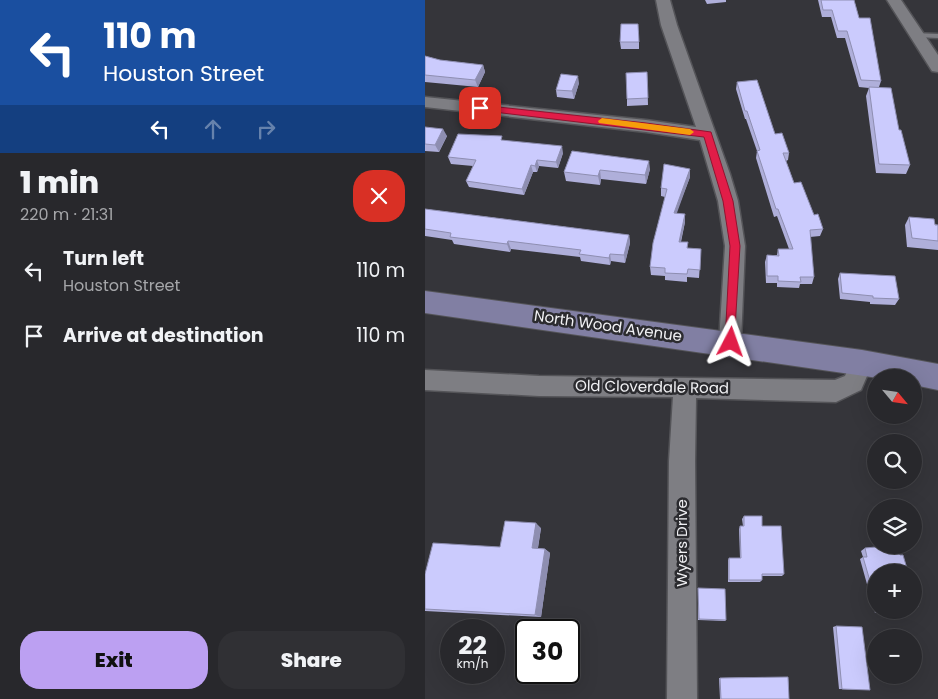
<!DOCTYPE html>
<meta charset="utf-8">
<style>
body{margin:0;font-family:Poppins,sans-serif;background:#303034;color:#f1f3f6;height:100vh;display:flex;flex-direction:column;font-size:19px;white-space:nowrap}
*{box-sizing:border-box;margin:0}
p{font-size:16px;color:#a5a6a9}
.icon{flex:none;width:28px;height:28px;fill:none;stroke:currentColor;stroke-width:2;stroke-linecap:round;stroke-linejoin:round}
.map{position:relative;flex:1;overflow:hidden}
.details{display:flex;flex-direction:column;background:#28282c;width:425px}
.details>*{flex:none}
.top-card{background:#1a4fa0;color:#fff;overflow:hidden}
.needle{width:32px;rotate:119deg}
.fabs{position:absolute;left:442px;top:369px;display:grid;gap:10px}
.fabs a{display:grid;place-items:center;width:55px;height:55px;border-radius:50%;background:#28282c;box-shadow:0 5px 20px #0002,0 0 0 1px #444448;font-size:25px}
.speed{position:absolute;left:15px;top:619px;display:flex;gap:10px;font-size:25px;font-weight:700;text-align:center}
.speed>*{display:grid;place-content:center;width:65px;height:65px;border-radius:50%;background:#28282c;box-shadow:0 5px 20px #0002,0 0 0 1px #444448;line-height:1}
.speed small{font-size:12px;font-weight:400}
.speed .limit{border:2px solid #111;border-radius:8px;background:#fff;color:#111}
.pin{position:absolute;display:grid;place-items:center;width:42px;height:42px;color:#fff;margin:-21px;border-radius:10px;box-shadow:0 2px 8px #0006}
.me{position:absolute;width:55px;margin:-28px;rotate:4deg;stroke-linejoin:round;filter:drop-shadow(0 0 4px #0008)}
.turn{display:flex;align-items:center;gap:18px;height:105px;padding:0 20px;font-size:22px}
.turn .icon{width:65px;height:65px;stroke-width:2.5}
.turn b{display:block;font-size:35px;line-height:42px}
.lanes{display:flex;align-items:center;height:48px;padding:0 20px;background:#0003;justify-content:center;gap:25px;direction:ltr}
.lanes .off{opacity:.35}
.round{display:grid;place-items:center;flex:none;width:52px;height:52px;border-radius:20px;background:#303034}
.overview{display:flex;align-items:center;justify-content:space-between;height:85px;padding:0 20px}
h1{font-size:30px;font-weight:800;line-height:38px}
.primary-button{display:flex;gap:10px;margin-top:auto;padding:10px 20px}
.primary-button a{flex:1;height:58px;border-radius:20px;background:#bca0f2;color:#111;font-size:20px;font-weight:800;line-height:58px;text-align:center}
.primary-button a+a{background:#303034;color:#f1f3f6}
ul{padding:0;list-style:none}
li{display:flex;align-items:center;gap:15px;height:65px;padding:0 20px}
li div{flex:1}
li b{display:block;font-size:19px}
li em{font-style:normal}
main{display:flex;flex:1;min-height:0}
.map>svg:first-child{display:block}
</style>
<main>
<section class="details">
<div class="top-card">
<div class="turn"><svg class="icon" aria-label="left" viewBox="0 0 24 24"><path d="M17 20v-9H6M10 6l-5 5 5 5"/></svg><div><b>110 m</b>Houston Street</div></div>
<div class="lanes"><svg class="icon" aria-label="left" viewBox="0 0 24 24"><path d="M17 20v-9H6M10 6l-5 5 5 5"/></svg><svg class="icon off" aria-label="ahead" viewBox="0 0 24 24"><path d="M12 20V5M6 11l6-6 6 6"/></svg><svg class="icon off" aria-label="right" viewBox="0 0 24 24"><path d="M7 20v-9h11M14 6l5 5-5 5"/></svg></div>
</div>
<div class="overview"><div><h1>1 min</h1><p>220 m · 21:31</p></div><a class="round" style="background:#d93025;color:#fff"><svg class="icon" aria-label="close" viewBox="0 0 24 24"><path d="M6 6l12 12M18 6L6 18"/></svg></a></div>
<ul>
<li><svg class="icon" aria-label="left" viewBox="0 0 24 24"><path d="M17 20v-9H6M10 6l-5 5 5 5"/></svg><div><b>Turn left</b><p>Houston Street</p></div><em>110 m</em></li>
<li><svg class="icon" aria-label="arrive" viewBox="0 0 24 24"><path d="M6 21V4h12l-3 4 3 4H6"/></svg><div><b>Arrive at destination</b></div><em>110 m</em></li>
</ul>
<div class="primary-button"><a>Exit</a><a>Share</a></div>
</section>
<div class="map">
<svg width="513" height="699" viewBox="0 0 513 699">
<rect width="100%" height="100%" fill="#35353a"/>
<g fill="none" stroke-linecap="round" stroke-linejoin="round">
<g stroke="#545458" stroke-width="3">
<path id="lane" d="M 488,33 L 513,34 L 513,38 L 491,37 L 488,37 Z"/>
</g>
<g stroke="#545458" stroke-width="3">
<path id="street" d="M 231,0 L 245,0 L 252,25 L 305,174 L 313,201 L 320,246 L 316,342 L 313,349 L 305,352 L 297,349 L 294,342 L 300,246 L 293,201 L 275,140 L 221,132 L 0,107 L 0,97 L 221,120 L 271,127 L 236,25 Z
M 462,0 L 476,0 L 513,55 L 513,72 L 507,71 Z
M 437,352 L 445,355 L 448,362 L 436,390 L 411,402 L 271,398 L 270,461 L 272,699 L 242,699 L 244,461 L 248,397 L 114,396 L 0,390 L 0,370 L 114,376 L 410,380 L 420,376 L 429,355 Z"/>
</g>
<g stroke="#545458" stroke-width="2">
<path id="secondary" d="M 0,291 L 437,350 L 513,364 L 513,390 L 489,385 L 489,378 L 453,378 L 0,313 Z"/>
</g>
<use href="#lane" fill="#7e7e83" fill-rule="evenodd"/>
<use href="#street" fill="#7e7e83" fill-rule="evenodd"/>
<use href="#secondary" fill="#817fa3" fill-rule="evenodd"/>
</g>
<path fill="#afafda" d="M 280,0 L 301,0 L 301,2 L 282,4 Z
M 393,0 L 429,0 L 434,18 L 456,81 L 454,87 L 474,130 L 485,165 L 481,174 L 451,173 L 441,96 L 444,88 L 434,87 L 420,38 L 412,38 L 406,17 L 397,17 Z
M 214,31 L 214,49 L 196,49 L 195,42 Z
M 0,56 L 15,60 L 58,65 L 60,72 L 53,87 L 0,82 Z
M 222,72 L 223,105 L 202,106 L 202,99 Z
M 312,82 L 364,153 L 363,160 L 361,161 L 369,183 L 398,229 L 395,236 L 385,237 L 389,277 L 387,284 L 375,284 L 374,288 L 352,287 L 352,283 L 341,283 L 340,262 L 342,255 L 352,255 L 353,249 L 364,249 L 352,216 L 349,217 L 331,158 L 332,151 L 321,119 L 320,119 L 311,89 Z
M 154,83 L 149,99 L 132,97 L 131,90 Z
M 0,127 L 22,136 L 14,152 L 0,151 Z
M 78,140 L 138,153 L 133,168 L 114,166 L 112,172 L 108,172 L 99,195 L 44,187 L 41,181 L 48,166 L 26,164 L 23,157 Z
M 147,151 L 225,169 L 221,184 L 176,179 L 175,185 L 141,181 L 139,172 Z
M 265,177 L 251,213 L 260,222 L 256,242 L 263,248 L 276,249 L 274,278 L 262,277 L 262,282 L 240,280 L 240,276 L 226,275 L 225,267 L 240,197 L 236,196 L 236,188 Z
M 0,209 L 204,235 L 205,243 L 200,263 L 186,261 L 185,265 L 156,261 L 155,257 L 86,249 L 85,252 L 29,244 L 27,240 L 0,236 Z
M 484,217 L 513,225 L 513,250 L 482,247 L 480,225 Z
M 415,273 L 474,299 L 470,305 L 445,304 L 445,302 L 415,299 L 413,279 Z
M 319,516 L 337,526 L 359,574 L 357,576 L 337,576 L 337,580 L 335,582 L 303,582 L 303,560 L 304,558 L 315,558 L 314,529 L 315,526 L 318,526 L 317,519 Z
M 116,528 L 113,548 L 120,549 L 125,553 L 116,617 L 0,611 L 0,574 L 75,547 Z
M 440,548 L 451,572 L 451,610 L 474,610 L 450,613 L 435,559 L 438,557 L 436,551 Z
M 273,590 L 301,620 L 300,621 L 273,620 Z
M 411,626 L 445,690 L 414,689 L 408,627 Z
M 363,677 L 364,699 L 295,699 L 294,678 Z"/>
<path fill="#8e8eb1" d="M 58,65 L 60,72 L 53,87 L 50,80 Z
M 153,76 L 154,83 L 149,99 L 147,91 Z
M 18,129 L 22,136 L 14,152 L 10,145 Z
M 137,146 L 138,153 L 133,168 L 131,162 Z
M 112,160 L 114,166 L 112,172 L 110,166 Z
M 224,161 L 225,169 L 221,184 L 220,175 Z
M 106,165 L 108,172 L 99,195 L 97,189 Z
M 265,169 L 265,177 L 249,221 L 249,213 Z
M 175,170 L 176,179 L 175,185 L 173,176 Z
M 260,214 L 260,222 L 254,249 L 254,242 Z
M 204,235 L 205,243 L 200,263 L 199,255 Z
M 83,241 L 86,249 L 85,252 L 82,244 Z
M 185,254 L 186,261 L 185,265 L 184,258 Z
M 111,523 L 116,528 L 112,553 L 107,548 Z
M 120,549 L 125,553 L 116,617 L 110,615 Z"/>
<path fill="#cbcbfd" stroke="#8e8eb1" d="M 396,0 L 429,0 L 434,18 L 445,18 L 456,81 L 436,80 L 422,31 L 413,31 L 407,10 L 398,10 Z
M 196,24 L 213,24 L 214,42 L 195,42 Z
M 0,56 L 15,60 L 58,65 L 50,80 L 0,75 Z
M 222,72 L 223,98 L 202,99 L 201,73 Z
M 136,74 L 153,76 L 147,91 L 131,90 Z
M 332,80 L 350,134 L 357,133 L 364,153 L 358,153 L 369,183 L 376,182 L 389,215 L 393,214 L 398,229 L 385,230 L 389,277 L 375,277 L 376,282 L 353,281 L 353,276 L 342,276 L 342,255 L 354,256 L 353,249 L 368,249 L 353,209 L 351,209 L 332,151 L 335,150 L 322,111 L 320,111 L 312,82 Z
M 444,87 L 466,88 L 474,130 L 476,130 L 485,165 L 454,164 Z
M 0,127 L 18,129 L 10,145 L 0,144 Z
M 33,134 L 77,136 L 76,140 L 137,146 L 131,162 L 112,160 L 110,166 L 106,165 L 97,189 L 41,181 L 51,160 L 23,157 Z
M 147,151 L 224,161 L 220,175 L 175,170 L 173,176 L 139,172 Z
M 239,164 L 265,169 L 249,213 L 260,214 L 254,242 L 263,242 L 262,248 L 276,249 L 275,270 L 263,269 L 262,274 L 240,273 L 240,268 L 225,267 L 228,243 L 242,189 L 236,188 Z
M 0,209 L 204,235 L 199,255 L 185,254 L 184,258 L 154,254 L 156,250 L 83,241 L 82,244 L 25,237 L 26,233 L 0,229 Z
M 484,217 L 509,219 L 510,225 L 513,225 L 513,241 L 487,238 Z
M 415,273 L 470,276 L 474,299 L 448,298 L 448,296 L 417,293 Z
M 319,516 L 337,516 L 337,526 L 356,526 L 359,574 L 337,574 L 337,580 L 304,580 L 304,558 L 316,558 L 315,526 L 319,526 Z
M 80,521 L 111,523 L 107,548 L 120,549 L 110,615 L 0,609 L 0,574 L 8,543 L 75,547 Z
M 472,545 L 475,555 L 478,555 L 483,572 L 451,572 L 451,602 L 438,557 L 442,557 L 440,548 Z
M 273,588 L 300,589 L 301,620 L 274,619 Z
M 489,593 L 493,607 L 489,607 Z
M 454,610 L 466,610 L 454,611 Z
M 411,626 L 437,627 L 445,690 L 417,689 Z
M 363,677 L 364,699 L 296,699 L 295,678 Z"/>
<path fill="#e11d48" stroke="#92132f" d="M 55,105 L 221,123 L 286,132 L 308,201 L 315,246 L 309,346 L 302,346 L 300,342 L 305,246 L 298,201 L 279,137 L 52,110 L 52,106 Z"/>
<path fill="#f59e0b" d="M 177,118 L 265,129 L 269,132 L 265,135 L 174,123 L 173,121 Z"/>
<g text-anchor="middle" stroke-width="5" stroke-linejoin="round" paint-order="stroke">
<g font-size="15" fill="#f1f1f4" stroke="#2b2b2f">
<text transform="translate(183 326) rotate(8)" y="5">North Wood Avenue</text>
<text transform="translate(227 387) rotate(1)" y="5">Old Cloverdale Road</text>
<text transform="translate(257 543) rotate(-90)" y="5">Wyers Drive</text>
</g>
</g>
</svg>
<div class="fabs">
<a><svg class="needle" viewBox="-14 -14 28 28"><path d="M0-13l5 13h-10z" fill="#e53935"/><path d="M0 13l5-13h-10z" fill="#a5a6a9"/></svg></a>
<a><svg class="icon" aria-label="search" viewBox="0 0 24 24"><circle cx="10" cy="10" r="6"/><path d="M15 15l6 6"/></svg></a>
<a><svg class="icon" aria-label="layers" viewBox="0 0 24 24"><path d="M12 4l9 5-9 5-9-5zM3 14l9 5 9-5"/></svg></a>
<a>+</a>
<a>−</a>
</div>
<div class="speed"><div>22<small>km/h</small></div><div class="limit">30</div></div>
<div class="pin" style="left:55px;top:108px;background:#d93025"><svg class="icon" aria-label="arrive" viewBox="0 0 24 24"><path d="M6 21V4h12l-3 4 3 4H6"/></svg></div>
<svg class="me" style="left:306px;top:342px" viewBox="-20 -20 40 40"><path d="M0-17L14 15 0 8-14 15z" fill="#e11d48" stroke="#fff" stroke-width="4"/></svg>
</div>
</main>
